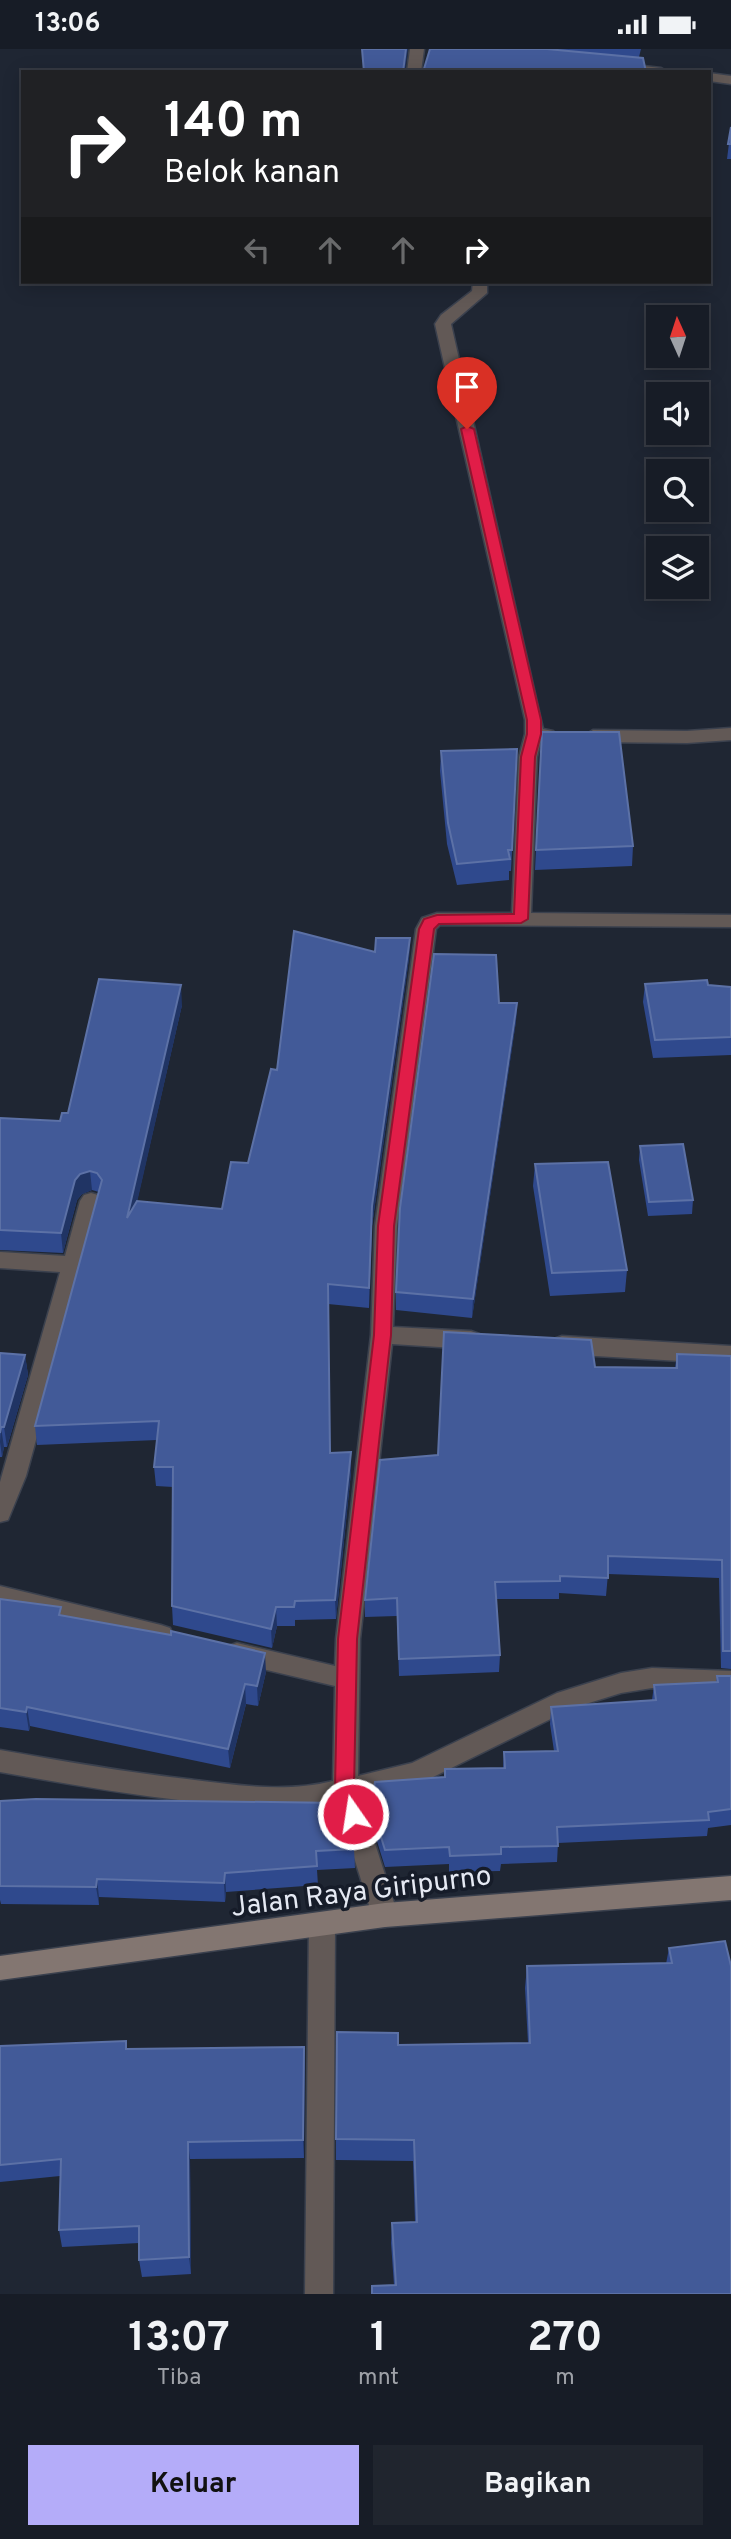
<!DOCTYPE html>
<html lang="id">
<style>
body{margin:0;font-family:Overpass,sans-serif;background:#20252e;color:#f1f3f6;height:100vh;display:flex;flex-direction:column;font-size:26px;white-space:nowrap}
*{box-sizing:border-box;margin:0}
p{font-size:23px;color:#9ea1a7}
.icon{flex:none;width:38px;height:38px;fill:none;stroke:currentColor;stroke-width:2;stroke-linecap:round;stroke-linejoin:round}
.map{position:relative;height:2245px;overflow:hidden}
.sheet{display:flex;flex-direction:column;background:#171c26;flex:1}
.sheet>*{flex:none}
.banner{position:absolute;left:21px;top:21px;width:690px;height:214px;border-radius:0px;box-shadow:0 4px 18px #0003,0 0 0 2px #363a43;background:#202124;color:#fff;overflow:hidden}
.needle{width:46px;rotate:357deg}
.tools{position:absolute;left:646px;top:256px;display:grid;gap:14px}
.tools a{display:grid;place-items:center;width:63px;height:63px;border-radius:0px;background:#171c26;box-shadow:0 4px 18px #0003,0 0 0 2px #363a43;font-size:35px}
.pin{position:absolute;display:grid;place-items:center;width:60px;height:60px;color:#fff;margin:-72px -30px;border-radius:50% 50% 50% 0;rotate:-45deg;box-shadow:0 0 7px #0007}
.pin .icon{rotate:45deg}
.me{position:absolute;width:77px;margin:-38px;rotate:347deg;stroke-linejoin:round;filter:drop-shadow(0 0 5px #0008)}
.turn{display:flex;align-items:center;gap:24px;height:147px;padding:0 28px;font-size:32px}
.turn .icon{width:91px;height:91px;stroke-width:2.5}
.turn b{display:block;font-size:49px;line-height:60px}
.lanes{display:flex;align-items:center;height:66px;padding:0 28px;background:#0003;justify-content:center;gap:35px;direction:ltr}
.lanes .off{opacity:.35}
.eta{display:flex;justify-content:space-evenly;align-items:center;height:119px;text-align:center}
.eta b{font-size:42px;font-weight:700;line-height:49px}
.cta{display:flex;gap:14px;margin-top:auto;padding:14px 28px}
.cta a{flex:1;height:80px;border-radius:0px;background:#b4acf9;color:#111;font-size:28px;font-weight:700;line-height:80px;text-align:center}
.cta a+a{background:#20252e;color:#f1f3f6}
.status{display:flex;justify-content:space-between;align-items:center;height:49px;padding:0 35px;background:#171c26;direction:ltr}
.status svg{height:19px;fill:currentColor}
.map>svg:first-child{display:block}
</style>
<div class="status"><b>13:06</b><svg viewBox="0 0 49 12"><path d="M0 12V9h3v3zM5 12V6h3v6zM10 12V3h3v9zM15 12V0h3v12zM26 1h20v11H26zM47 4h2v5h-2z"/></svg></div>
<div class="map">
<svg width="731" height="2245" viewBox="0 0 731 2245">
<rect width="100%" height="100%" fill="#1f2633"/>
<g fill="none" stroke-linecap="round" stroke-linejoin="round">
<g stroke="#3b414e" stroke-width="3">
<path id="street" d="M 410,0 L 424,0 L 421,23 L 407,23 Z
M 617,14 L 661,19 L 668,23 L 612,21 L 612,15 Z
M 709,24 L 731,27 L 731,35 L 709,32 Z
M 473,233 L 487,233 L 487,244 L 451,275 L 543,680 L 553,682 L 556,686 L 553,690 L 541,691 L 537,708 L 531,864 L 731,866 L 731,878 L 440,876 L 436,880 L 397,1177 L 393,1278 L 471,1282 L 479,1285 L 482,1291 L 479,1297 L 471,1300 L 392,1295 L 360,1590 L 358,1727 L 412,1714 L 557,1644 L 621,1624 L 652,1619 L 731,1622 L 731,1642 L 652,1639 L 621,1644 L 573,1659 L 425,1732 L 360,1748 L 398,1866 L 394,1874 L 385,1878 L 376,1874 L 372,1866 L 337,1754 C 286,1765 237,1759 187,1752 C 124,1745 62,1734 0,1723 L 0,1701 C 62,1712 124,1723 187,1730 C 236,1736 284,1744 333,1732 L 335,1637 L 237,1614 L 228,1611 L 225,1604 L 228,1597 L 237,1594 L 335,1617 L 336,1590 L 371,1286 L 375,1177 L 416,880 L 422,869 L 437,864 L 512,864 L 519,708 L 525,685 L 525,671 L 435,275 L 441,266 L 472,242 Z
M 731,679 L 731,691 L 687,694 L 593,693 L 584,687 L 593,681 L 687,682 Z
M 91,1144 L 98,1146 L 102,1152 L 26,1427 L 8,1471 L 0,1473 L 0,1433 L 60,1223 L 0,1219 L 0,1203 L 65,1207 L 80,1152 L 84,1146 Z
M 562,1287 L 731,1297 L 731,1315 L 562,1305 L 554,1302 L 551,1296 L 554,1290 Z
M 0,1537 L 161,1576 L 170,1579 L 173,1586 L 170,1593 L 161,1596 L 0,1557 Z
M 322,1864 L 331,1868 L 335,1876 L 333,2245 L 305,2245 L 309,1876 L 313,1868 Z"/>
</g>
<g stroke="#3b414e" stroke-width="3">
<path id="secondary" d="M 731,1827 L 731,1851 L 385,1878 L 0,1931 L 0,1907 L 385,1854 Z"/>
</g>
<use href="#street" fill="#625956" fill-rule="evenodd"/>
<use href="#secondary" fill="#837671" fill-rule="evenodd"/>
</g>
<path fill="#2f498d" d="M 430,0 L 641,0 L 639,8 Z
M 731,78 L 731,110 L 727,110 Z
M 542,683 L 633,797 L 632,817 L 535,821 Z
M 517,700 L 511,822 L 509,822 L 509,831 L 457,836 L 447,795 L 440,722 L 441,702 Z
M 410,889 L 409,909 L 372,1177 L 369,1259 L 328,1255 L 330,1404 L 351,1423 L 336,1570 L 295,1571 L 295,1577 L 277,1577 L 272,1599 L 173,1576 L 172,1557 L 173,1438 L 156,1437 L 154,1418 L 157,1391 L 37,1396 L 35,1377 L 99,1143 L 92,1141 L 82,1145 L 77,1151 L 63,1204 L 0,1201 L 0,1069 L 60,1072 L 182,956 L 137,1152 L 222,1160 L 248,1114 L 277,1021 L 375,903 Z
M 645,935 L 731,938 L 731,1006 L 653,1009 L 643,953 Z
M 499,954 L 517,954 L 516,972 L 472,1269 L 396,1261 L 396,1243 Z
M 640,1097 L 693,1151 L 692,1165 L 648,1167 L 639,1111 Z
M 535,1115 L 627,1221 L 625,1243 L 550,1247 L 533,1137 Z
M 0,1304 L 25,1306 L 28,1326 L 7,1398 L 4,1398 L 2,1408 L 0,1408 Z
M 677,1305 L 731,1307 L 731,1620 L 721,1619 L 719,1529 L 608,1525 L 606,1547 L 559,1544 L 559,1550 L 496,1550 L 500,1606 L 499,1623 L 399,1627 L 397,1567 L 365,1568 L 365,1551 L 438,1406 L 595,1318 L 675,1319 Z
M 0,1550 L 62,1566 L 266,1623 L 258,1657 L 246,1655 L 230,1719 L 30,1677 L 29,1682 L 0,1678 Z
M 717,1627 L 731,1627 L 731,1776 L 708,1779 L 707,1787 L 558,1794 L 557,1813 L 501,1815 L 500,1822 L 449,1823 L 449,1815 L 385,1818 L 371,1773 L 371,1756 L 445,1728 L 445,1720 L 503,1719 L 504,1703 L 554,1702 L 550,1675 L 551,1658 L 652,1651 L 654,1636 L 716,1633 Z
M 0,1752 L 354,1800 L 355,1819 L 317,1821 L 318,1836 L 226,1843 L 225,1853 L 99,1848 L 99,1856 L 1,1855 L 0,1851 Z
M 669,1899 L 731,2245 L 394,2236 L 391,2194 L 392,2174 L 415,2173 L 413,2112 L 336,2111 L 336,2090 L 398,1996 L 528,1994 L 525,1939 L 527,1917 L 666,1915 Z
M 126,1992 L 127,2000 L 304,1998 L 304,2109 L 190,2110 L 191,2225 L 142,2228 L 139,2211 L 139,2194 L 62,2198 L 59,2181 L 60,2127 L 0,2133 L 0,1997 Z"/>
<path fill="#203464" d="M 406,0 L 408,0 L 405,23 L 403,23 Z
M 410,889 L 409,909 L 372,1177 L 369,1259 L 372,1157 Z
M 181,936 L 182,956 L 129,1189 L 127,1169 Z
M 517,954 L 516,972 L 472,1269 L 473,1250 Z
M 90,1122 L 92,1141 L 82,1145 L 77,1151 L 63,1204 L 61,1184 L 75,1131 L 80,1125 Z
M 25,1306 L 28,1326 L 7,1398 L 4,1378 Z
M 1,1378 L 4,1398 L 2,1408 L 0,1393 Z
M 351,1403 L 351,1423 L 336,1570 L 335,1551 Z
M 276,1558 L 277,1577 L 272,1599 L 271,1580 Z
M 265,1604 L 266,1623 L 258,1657 L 257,1637 Z
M 245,1635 L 246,1655 L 230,1719 L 228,1700 Z
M 27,1658 L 30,1677 L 29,1682 L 26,1663 Z
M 225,1824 L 226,1843 L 225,1853 L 224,1834 Z
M 97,1830 L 99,1848 L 99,1856 L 96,1838 Z
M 304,1998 L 305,2016 L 304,2109 L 303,2091 Z
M 188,2093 L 190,2110 L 191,2225 L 189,2208 Z"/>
<path fill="#425a98" stroke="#5c71a6" stroke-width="2" d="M 362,0 L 406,0 L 403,23 L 364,23 Z
M 430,0 L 547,0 L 643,9 L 646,23 L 423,23 Z
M 731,78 L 731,95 L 728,95 Z
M 542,683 L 619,683 L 633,797 L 536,801 Z
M 517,700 L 512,801 L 508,801 L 510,810 L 457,815 L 448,774 L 441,702 Z
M 294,882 L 375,903 L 376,889 L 410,889 L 372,1157 L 369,1239 L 328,1235 L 330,1404 L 351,1403 L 335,1551 L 295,1552 L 294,1558 L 276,1558 L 271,1580 L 172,1557 L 173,1418 L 154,1418 L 159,1372 L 35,1377 L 102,1131 L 97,1124 L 90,1122 L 80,1125 L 75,1131 L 61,1184 L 0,1181 L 0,1069 L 60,1072 L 62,1064 L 68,1064 L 99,930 L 181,936 L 127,1169 L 137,1152 L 222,1160 L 231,1113 L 248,1114 L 271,1020 L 277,1021 Z
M 434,905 L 496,906 L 499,954 L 517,954 L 473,1250 L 396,1243 L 400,1159 Z
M 707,931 L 708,936 L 731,938 L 731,988 L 655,991 L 645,935 Z
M 683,1095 L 693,1151 L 649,1153 L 640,1097 Z
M 608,1113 L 627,1221 L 552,1224 L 535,1115 Z
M 444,1283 L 591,1291 L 595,1318 L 677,1319 L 677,1305 L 731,1307 L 731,1602 L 723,1602 L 722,1511 L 608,1507 L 608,1529 L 560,1527 L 560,1532 L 495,1533 L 500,1606 L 399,1610 L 397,1549 L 365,1551 L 380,1411 L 438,1406 Z
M 0,1304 L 25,1306 L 4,1378 L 1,1378 L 0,1384 Z
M 0,1550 L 61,1558 L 59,1566 L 171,1586 L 171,1582 L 265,1604 L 257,1637 L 245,1635 L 228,1700 L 27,1658 L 26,1663 L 0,1659 Z
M 717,1627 L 731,1627 L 731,1760 L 708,1763 L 709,1771 L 557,1778 L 558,1797 L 501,1798 L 501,1805 L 450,1807 L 449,1798 L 385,1801 L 371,1756 L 375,1733 L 445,1728 L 445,1720 L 505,1719 L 504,1703 L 558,1702 L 551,1658 L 656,1651 L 654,1636 L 718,1633 Z
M 36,1750 L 340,1754 L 354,1800 L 316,1802 L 317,1817 L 225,1824 L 224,1834 L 97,1830 L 96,1838 L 0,1837 L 0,1752 Z
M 725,1892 L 731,1917 L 731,2245 L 372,2245 L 372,2237 L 396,2236 L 392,2174 L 417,2173 L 414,2091 L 336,2090 L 337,1983 L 398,1984 L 398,1996 L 530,1994 L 527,1917 L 672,1914 L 669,1899 Z
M 126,1992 L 126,2000 L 304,1998 L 303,2091 L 188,2093 L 189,2208 L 139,2211 L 139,2177 L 59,2181 L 61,2110 L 0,2116 L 0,1997 Z"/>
<path fill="#e11d48" stroke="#92132f" stroke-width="2" d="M 467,377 L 474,380 L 541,671 L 541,685 L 535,708 L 528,870 L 521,874 L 439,875 L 434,880 L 394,1177 L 391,1286 L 357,1590 L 354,1740 L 362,1765 L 360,1771 L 353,1774 L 346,1771 L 335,1740 L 338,1590 L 374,1286 L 378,1177 L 419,880 L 424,870 L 437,866 L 514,865 L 521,708 L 527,685 L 527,671 L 461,380 Z"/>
<g text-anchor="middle" stroke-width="7" stroke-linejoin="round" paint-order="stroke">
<g font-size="28" fill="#e5e9f3" stroke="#161c29">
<text transform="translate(361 1841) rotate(-7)" y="10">Jalan Raya Giripurno</text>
</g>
</g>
</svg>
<div class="tools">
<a><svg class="needle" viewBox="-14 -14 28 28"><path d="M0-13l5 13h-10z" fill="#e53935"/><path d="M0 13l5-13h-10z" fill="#9ea1a7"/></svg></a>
<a><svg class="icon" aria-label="sound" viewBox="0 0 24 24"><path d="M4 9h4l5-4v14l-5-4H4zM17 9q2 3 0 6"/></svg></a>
<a><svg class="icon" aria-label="search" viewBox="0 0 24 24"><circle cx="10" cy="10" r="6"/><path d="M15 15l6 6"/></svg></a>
<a><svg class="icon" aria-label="layers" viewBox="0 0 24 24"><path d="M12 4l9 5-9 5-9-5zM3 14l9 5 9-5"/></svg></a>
</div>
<div class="pin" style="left:467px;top:380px;background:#d93025"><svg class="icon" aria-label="arrive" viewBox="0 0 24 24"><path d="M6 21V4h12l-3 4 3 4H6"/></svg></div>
<svg class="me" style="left:353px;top:1765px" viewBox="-20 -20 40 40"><circle r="17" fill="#e11d48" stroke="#fff" stroke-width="3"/><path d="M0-11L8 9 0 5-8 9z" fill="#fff"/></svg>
<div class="banner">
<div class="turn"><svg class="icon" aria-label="right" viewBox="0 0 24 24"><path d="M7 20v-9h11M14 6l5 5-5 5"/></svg><div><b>140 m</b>Belok kanan</div></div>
<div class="lanes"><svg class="icon off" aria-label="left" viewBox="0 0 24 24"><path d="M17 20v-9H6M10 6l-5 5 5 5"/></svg><svg class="icon off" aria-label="ahead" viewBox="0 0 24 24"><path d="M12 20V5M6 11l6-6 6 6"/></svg><svg class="icon off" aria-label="ahead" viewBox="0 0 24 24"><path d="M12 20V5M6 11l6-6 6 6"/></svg><svg class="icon" aria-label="right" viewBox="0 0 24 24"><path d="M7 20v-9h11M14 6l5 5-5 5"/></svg></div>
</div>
</div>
<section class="sheet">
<div class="eta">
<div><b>13:07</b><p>Tiba</p></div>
<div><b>1</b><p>mnt</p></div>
<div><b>270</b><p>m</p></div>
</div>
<div class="cta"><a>Keluar</a><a>Bagikan</a></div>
</section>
